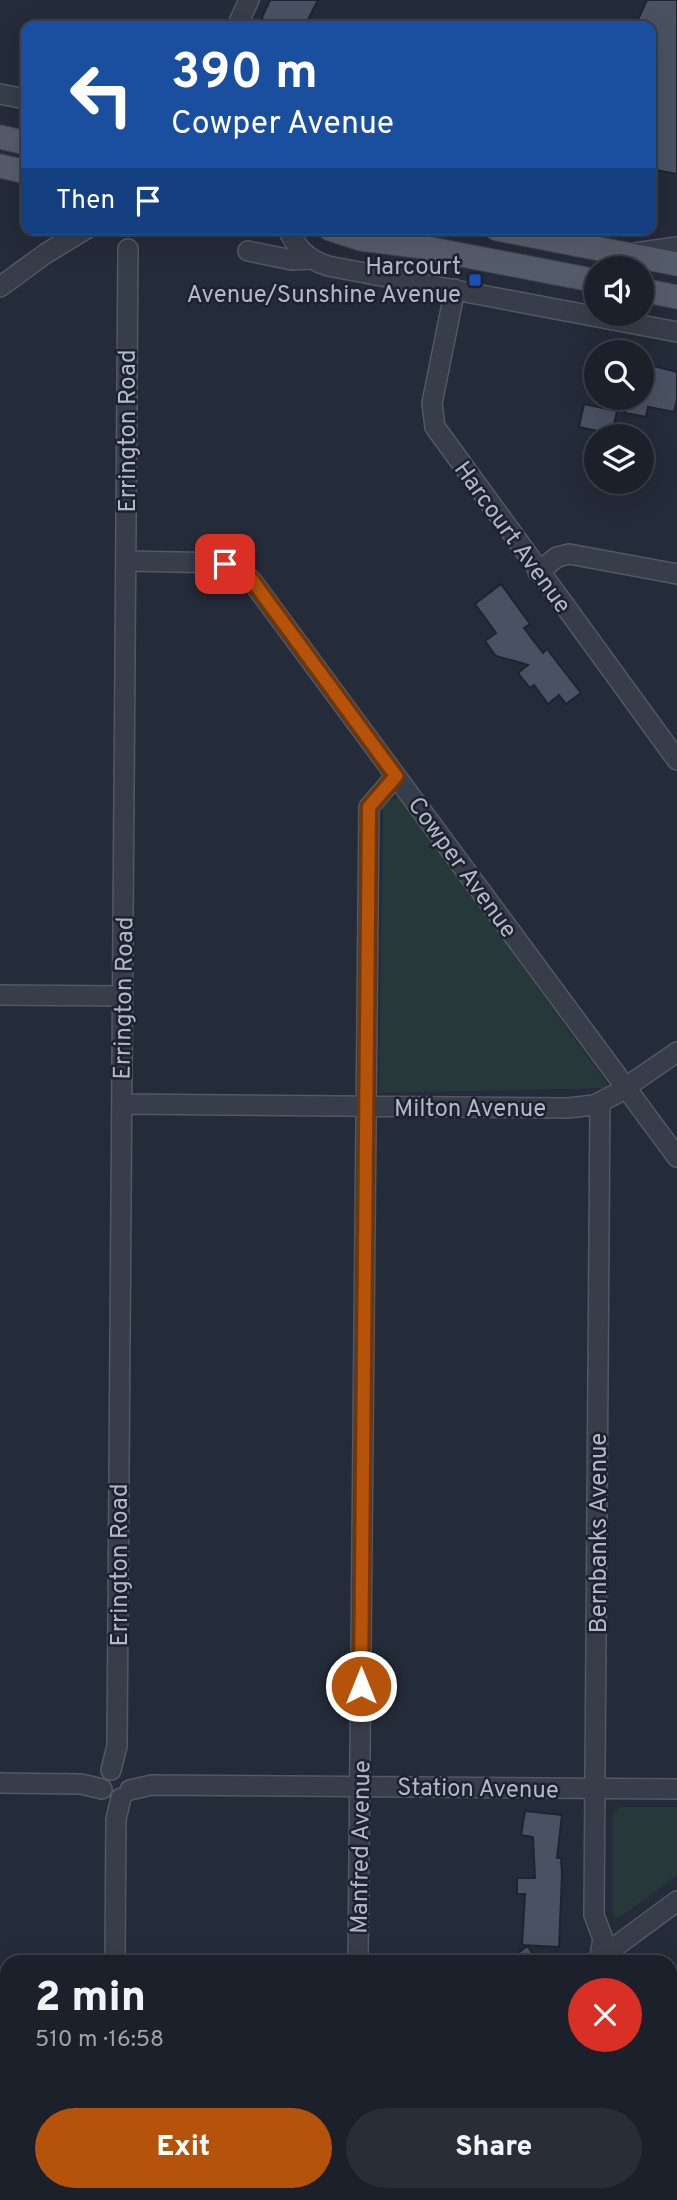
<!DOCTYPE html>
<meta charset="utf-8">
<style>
body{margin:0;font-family:Overpass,sans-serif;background:#282d37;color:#f1f3f6;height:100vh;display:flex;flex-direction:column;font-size:26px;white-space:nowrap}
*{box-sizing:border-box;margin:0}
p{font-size:23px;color:#a0a3a9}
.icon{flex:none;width:38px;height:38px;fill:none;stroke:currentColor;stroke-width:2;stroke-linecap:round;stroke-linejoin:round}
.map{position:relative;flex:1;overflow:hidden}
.sheet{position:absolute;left:0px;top:1955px;width:677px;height:247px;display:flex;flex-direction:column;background:#1b202b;border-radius:21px 21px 0 0;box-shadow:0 7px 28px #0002,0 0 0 2px #393e47}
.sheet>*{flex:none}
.banner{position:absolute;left:21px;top:21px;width:635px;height:214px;border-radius:14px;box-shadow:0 7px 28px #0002,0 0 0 2px #393e47;background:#1a4fa0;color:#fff;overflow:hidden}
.fabs{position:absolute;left:584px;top:256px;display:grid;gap:14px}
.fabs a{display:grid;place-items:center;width:70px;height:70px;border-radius:50%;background:#1b202b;box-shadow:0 7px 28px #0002,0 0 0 2px #393e47;font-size:35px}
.pin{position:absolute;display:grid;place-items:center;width:60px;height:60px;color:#fff;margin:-30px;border-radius:14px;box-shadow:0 4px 10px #0006}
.me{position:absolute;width:77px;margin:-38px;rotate:0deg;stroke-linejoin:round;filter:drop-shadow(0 0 5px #0008)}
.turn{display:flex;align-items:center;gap:24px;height:147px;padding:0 35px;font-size:32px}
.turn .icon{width:91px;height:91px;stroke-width:2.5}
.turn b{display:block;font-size:49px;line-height:60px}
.then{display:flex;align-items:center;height:66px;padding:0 35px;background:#0003;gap:14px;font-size:26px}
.round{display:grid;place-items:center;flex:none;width:74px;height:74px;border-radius:37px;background:#282d37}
.head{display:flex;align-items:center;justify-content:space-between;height:119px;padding:0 35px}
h1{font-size:42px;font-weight:800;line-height:52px}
.cta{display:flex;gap:14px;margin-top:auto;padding:14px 35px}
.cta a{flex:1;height:80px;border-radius:42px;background:#b45309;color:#fff;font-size:28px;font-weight:800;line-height:80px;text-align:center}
.cta a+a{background:#282d37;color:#f1f3f6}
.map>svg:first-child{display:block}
</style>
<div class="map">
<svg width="677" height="2200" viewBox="0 0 677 2200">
<rect width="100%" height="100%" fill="#242b39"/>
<path fill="#27383b" d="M 399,796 L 610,1088 L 379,1093 L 383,803 Z
M 620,1807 L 677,1807 L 677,1875 L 620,1917 L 613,1916 L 613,1813 Z"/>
<path fill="#4a5162" stroke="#1e2430" stroke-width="2" d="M 270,0 L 318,0 L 305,26 L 271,26 L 265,24 L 262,17 Z
M 647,0 L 677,0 L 677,174 L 651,169 L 651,26 L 635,26 Z
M 642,363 L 677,372 L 677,399 L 674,412 L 648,407 L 646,417 L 625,413 L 628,397 L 642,397 Z
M 584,404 L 617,411 L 612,434 L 579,427 Z
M 501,584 L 530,624 L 524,628 L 543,653 L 547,649 L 581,693 L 566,704 L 559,695 L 548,704 L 534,685 L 530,688 L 518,673 L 528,665 L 496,656 L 485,641 L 496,633 L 475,604 Z
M 525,1811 L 562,1815 L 557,1858 L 561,1858 L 562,1874 L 559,1947 L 522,1945 L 525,1894 L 517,1894 L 517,1878 L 535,1878 L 533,1837 L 521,1835 Z
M 527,1946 L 540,1962 L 507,1962 Z"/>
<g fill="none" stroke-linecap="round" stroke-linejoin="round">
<g stroke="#525864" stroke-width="22">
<path id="minor" d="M 237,26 L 249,0
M 0,94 L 26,99
M 288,229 C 296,248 308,260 328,266 L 677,332
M 248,251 L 292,260 L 310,259
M 635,253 L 677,247
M 0,287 L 45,254 L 86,229
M 455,289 L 432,403 L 435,427 L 677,760
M 127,561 L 225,563 L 238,569 L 252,581 L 677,1157
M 538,572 L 557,557 L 569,554 L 677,574
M 0,995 L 123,996
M 122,1104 L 568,1108 L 594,1105 L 616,1094 L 677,1052
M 111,1770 L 117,1746 L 128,249
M 0,1783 L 81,1784 L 102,1789
M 130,1790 L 152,1785 L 677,1789
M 596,1961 L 677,1901
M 115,1962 L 116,1819 L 121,1798
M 358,1962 L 369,807 L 396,776
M 599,1962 L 603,1939 L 594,1915 L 600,1102
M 670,2069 L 677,2078
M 113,2200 L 113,2194
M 268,2200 L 275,2194"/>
</g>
<g stroke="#404652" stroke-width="25">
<path id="major" d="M 0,137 L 26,143
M 0,166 L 26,172
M 330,229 L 361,239 L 416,246 L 597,281
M 497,229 L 677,264
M 642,290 L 677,297"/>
</g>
<use href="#minor" stroke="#373d49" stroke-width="19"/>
<use href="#major" stroke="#555c69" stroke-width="23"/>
</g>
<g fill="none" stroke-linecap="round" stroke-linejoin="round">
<g stroke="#753606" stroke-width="18">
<path id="route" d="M 225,564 L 238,569 L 252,580 L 396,776 L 369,807 L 361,1686"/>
</g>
<use href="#route" stroke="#b45309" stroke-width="12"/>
</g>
<rect fill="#1a4fb4" stroke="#1c222e" stroke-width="2.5" x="468" y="273" width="14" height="14" rx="3.5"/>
<g text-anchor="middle" stroke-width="5" stroke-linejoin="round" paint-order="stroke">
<g font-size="24" fill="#b2b8c5" stroke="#1c222e" text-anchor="end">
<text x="461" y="274">Harcourt<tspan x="461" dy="28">Avenue/Sunshine Avenue</tspan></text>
</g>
<g font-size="24" fill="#b2b8c5" stroke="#1c222e">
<text transform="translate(127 431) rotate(-90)" y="8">Errington Road</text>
<text transform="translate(513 537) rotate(54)" y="8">Harcourt Avenue</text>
<text transform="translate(463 867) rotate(54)" y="8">Cowper Avenue</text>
<text transform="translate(123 998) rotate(-89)" y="8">Errington Road</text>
<text x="470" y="1116">Milton Avenue</text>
<text transform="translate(598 1533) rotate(-90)" y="8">Bernbanks Avenue</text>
<text transform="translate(119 1565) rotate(-90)" y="8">Errington Road</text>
<text transform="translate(478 1788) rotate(1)" y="8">Station Avenue</text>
<text transform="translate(360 1847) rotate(-89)" y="8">Manfred Avenue</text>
</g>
</g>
</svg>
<div class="fabs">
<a><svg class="icon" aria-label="sound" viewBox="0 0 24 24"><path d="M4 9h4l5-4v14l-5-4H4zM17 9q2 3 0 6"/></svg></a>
<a><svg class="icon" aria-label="search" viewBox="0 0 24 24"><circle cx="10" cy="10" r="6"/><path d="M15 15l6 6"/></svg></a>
<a><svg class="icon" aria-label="layers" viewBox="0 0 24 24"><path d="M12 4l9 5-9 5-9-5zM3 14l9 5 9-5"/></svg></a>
</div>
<div class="pin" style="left:225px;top:564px;background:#d93025"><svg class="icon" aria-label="arrive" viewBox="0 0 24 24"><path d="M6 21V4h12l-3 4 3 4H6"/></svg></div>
<svg class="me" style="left:361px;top:1686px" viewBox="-20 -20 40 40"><circle r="17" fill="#b45309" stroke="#fff" stroke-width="3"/><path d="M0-11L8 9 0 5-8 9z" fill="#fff"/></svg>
<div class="banner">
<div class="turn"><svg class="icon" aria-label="left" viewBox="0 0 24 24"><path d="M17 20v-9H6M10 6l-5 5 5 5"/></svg><div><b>390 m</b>Cowper Avenue</div></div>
<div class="then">Then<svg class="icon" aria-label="arrive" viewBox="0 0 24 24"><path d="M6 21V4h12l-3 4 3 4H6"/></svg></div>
</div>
<section class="sheet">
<div class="head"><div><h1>2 min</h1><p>510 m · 16:58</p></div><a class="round" style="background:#d93025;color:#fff"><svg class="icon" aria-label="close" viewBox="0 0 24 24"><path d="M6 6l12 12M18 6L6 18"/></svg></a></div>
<div class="cta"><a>Exit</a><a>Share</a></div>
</section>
</div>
